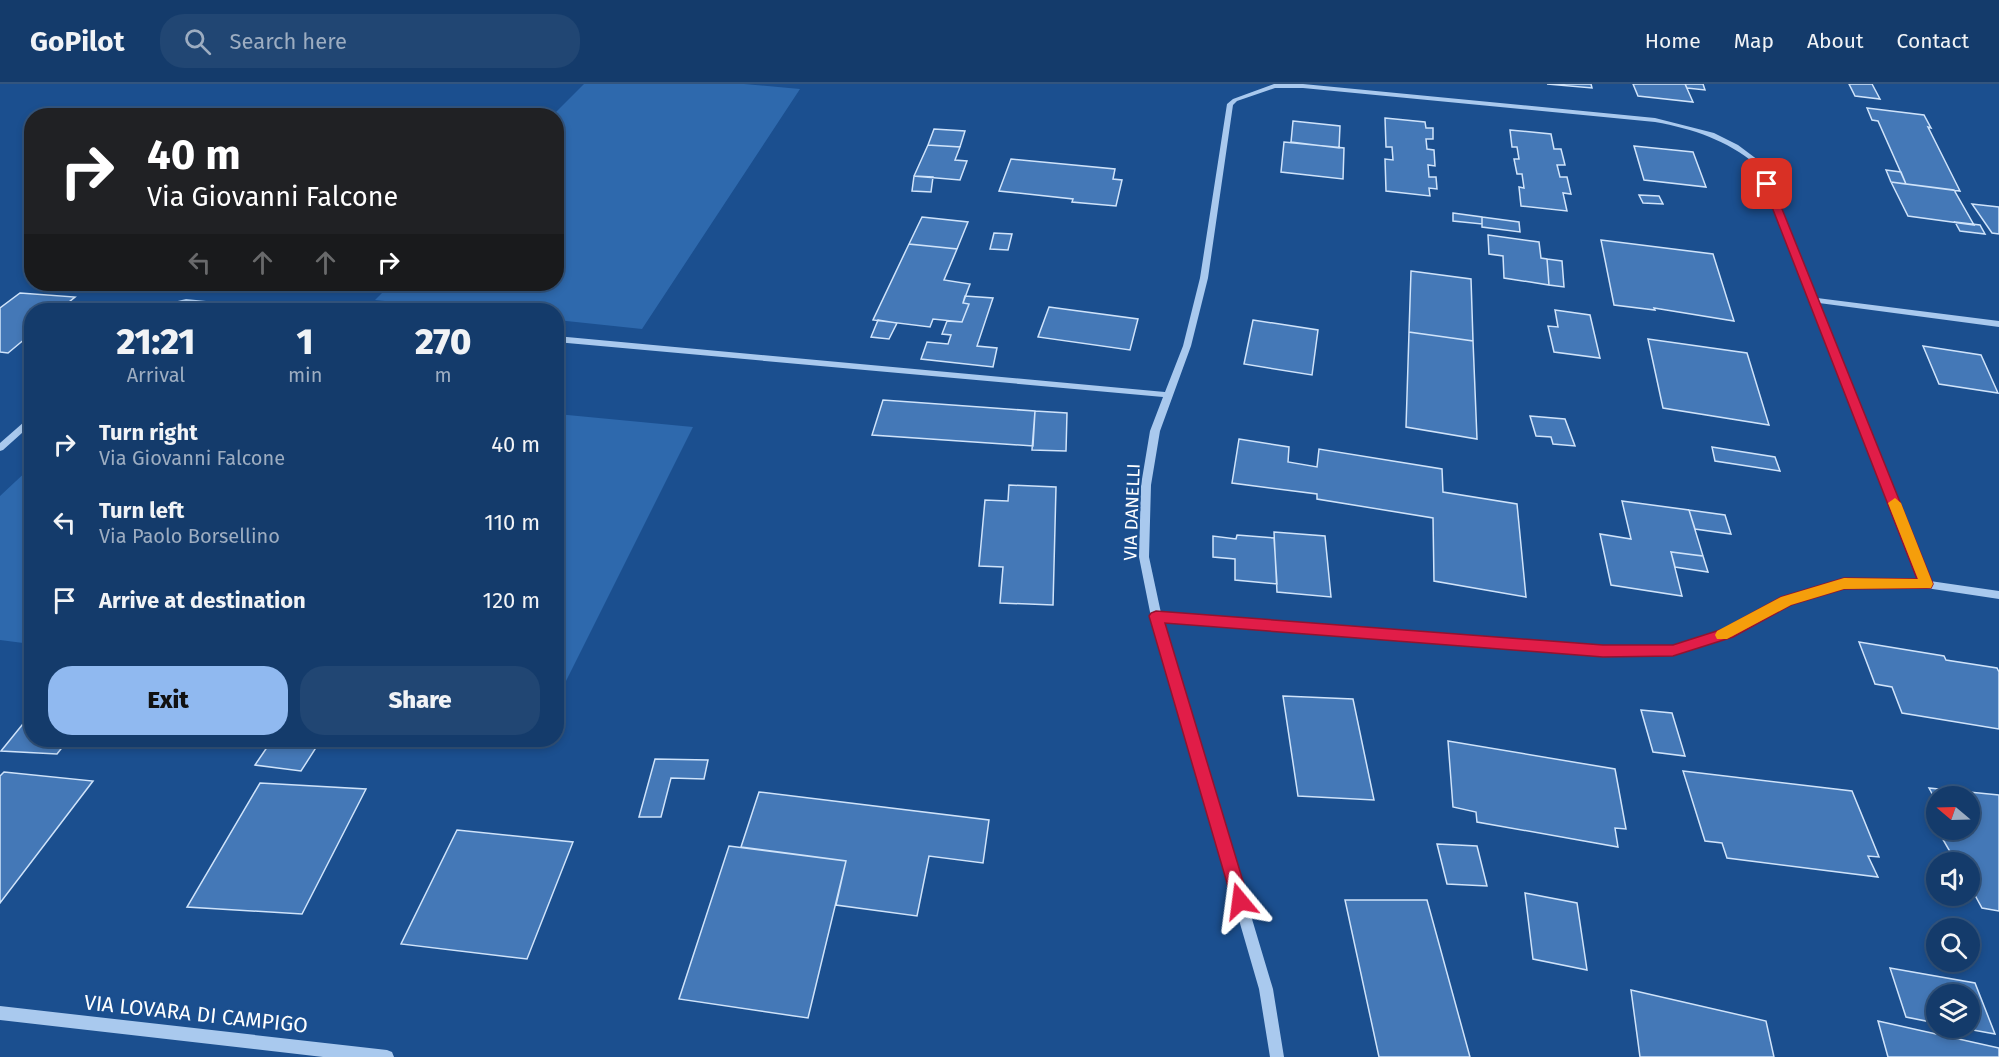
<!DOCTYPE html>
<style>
body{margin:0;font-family:"Fira Sans",sans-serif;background:#214673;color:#f1f3f6;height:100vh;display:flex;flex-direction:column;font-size:22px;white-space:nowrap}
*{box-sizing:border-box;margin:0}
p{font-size:20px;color:#9dadc1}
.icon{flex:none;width:33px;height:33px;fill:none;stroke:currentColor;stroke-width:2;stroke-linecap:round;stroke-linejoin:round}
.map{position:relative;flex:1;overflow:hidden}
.panel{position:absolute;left:24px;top:219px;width:540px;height:444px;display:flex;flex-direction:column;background:#143b6b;border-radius:24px;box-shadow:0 3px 9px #0003,0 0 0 2px #33557e}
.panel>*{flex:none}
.top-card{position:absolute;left:24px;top:24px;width:540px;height:183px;border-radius:24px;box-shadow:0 3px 9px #0003,0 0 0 2px #33557e;background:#202124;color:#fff;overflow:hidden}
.needle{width:39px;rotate:289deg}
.tools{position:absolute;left:1926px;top:702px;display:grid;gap:12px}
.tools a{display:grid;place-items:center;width:54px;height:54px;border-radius:50%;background:#143b6b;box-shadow:0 3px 9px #0003,0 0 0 2px #33557e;font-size:30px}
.pin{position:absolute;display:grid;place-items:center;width:51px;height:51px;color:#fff;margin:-26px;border-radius:12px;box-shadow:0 3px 9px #0006}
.me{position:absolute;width:66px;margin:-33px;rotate:344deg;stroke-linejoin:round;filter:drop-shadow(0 0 4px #0008)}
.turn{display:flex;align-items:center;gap:21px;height:126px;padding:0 24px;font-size:27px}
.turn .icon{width:78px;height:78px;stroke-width:2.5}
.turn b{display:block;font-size:42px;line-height:51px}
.lanes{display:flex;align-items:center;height:57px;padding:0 24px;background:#0003;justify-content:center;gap:30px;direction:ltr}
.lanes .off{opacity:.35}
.eta{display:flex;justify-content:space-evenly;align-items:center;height:102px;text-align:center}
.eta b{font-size:36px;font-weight:800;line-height:42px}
.button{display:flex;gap:12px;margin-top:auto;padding:12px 24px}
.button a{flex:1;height:69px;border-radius:24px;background:#90b9f0;color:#111;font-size:24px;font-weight:800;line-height:69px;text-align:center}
.button a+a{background:#214673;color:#f1f3f6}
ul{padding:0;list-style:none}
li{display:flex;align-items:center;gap:18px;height:78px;padding:0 24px}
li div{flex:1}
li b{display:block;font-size:22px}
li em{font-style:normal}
header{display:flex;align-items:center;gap:36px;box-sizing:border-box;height:84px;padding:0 30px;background:#143b6b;border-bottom:2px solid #33557e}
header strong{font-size:28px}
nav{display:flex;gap:33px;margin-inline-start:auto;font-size:21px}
.search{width:420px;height:54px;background:#214673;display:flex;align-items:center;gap:15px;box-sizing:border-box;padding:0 21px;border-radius:24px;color:#9dadc1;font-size:22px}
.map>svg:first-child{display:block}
</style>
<header>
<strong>GoPilot</strong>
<div class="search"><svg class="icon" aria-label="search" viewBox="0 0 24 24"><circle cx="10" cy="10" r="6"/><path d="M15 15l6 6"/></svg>Search here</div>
<nav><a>Home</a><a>Map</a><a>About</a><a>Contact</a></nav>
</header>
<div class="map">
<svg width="1999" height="973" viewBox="0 0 1999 973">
<rect width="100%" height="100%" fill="#1b4f8f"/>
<path fill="#2e69ad" d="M 584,0 L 744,0 L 800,5 L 642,245 L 557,236 L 556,226 L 474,226 L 375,216 L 391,200 L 556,200 L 556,32 L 553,31 Z
M 557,330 L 693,343 L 557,615 L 556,330 Z
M 31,383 L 31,560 L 0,556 L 0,412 Z"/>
<path fill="#4478b7" stroke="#cfe3fa" stroke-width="1.5" d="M 1547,0 L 1591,0 L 1592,4 Z
M 1633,0 L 1685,0 L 1693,18 L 1638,12 Z
M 1685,0 L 1703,0 L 1705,6 L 1687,4 Z
M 1849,0 L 1872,0 L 1880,15 L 1855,12 Z
M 1867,24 L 1924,31 L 1931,44 L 1928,43 L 1960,107 L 1906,100 L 1878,37 L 1872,36 Z
M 1385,34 L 1425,38 L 1426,44 L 1433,44 L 1433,55 L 1426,55 L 1427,65 L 1434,66 L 1435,82 L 1428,81 L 1429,93 L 1436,93 L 1437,105 L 1429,104 L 1430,112 L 1386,107 L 1385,75 L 1393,76 L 1392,63 L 1386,63 Z
M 1293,37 L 1340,42 L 1339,64 L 1291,58 Z
M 934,45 L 965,47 L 960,63 L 928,61 Z
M 1510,46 L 1551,50 L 1554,65 L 1561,65 L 1565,81 L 1557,81 L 1560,93 L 1567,93 L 1571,110 L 1563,109 L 1567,127 L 1521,122 L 1519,103 L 1524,104 L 1522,90 L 1517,90 L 1514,75 L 1519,75 L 1517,63 L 1512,63 Z
M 1284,58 L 1344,64 L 1343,95 L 1281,88 Z
M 928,61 L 960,63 L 955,76 L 967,77 L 960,96 L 914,92 Z
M 1634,62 L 1693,68 L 1706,103 L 1644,96 Z
M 1011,75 L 1115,85 L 1113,95 L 1122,96 L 1116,122 L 1072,118 L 1073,115 L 999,107 Z
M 1886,86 L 1901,88 L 1906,100 L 1891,98 Z
M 914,92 L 933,93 L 931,108 L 912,107 Z
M 1891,98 L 1954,106 L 1974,141 L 1908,132 Z
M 1639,111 L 1659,112 L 1663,120 L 1643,119 Z
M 1972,120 L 1999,123 L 1999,150 L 1992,149 Z
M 1453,129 L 1482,133 L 1482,140 L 1453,137 Z
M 922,133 L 968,138 L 957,165 L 909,160 Z
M 1482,133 L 1519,138 L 1520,148 L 1482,143 Z
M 1955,138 L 1980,141 L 1985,150 L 1960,147 Z
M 994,149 L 1012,150 L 1008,166 L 990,165 Z
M 1488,151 L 1539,158 L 1541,174 L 1547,175 L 1549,201 L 1504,194 L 1503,172 L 1489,170 Z
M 1601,156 L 1713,170 L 1734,237 L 1654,224 L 1655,226 L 1614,221 Z
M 909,160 L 957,165 L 944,196 L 970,200 L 963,219 L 969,220 L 962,238 L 933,235 L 930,243 L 873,236 Z
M 1547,175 L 1562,177 L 1564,203 L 1549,201 Z
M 1411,187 L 1471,195 L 1473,257 L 1409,248 Z
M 20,209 L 75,213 L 59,226 L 32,226 L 32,249 L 8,269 L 0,268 L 0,224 Z
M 965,212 L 993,214 L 977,262 L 997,264 L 993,283 L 921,275 L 927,258 L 948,260 L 951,251 L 942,250 L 947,237 L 962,238 L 969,220 L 963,219 Z
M 1049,223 L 1138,235 L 1130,266 L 1038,253 Z
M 1555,226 L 1590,231 L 1600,274 L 1554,268 L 1548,242 L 1558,243 Z
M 878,236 L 897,239 L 889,255 L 871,253 Z
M 1253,236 L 1318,246 L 1312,291 L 1244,280 Z
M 1409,248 L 1473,257 L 1477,355 L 1406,343 Z
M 1648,255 L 1747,269 L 1769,341 L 1663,324 Z
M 1923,262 L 1981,271 L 1998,309 L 1939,300 Z
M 883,316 L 1035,327 L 1033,362 L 872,351 Z
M 1035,327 L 1067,329 L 1066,367 L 1032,366 Z
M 1530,332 L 1565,335 L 1575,362 L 1553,360 L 1551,353 L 1536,352 Z
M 1239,355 L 1289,363 L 1288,378 L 1317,383 L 1319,365 L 1442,385 L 1443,408 L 1517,420 L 1526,513 L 1434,497 L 1433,434 L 1317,415 L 1317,410 L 1232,399 Z
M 1712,363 L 1775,373 L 1780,387 L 1715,377 Z
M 1009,401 L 1056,403 L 1053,521 L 1000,519 L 1003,483 L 979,482 L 985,416 L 1008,417 Z
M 1622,417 L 1689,426 L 1703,472 L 1671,468 L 1682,512 L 1611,501 L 1600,450 L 1631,455 Z
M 1689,426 L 1725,431 L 1731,450 L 1695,445 Z
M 1274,448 L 1325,452 L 1331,513 L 1277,508 Z
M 1237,451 L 1274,454 L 1277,500 L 1235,496 L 1235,475 L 1213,473 L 1213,452 L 1236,455 Z
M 1671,468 L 1703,472 L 1708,488 L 1675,483 Z
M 1859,558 L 1944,572 L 1946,576 L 1997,584 L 1999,588 L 1999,645 L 1902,629 L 1892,603 L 1875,600 Z
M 1283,612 L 1353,615 L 1374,716 L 1298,712 Z
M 1641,626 L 1672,629 L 1685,672 L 1653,668 Z
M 31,630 L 32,656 L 68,656 L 57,670 L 1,667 Z
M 272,656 L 284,656 L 319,659 L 301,687 L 255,681 Z
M 1448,657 L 1615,685 L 1626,745 L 1615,744 L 1618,763 L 1477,738 L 1476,728 L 1453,723 Z
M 655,675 L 708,676 L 704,695 L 671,694 L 661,733 L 639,733 Z
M 1683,687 L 1852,707 L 1879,773 L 1868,772 L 1878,793 L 1727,774 L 1722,759 L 1705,757 Z
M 4,688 L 93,697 L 0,819 L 0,692 Z
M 260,699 L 366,705 L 302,830 L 187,823 Z
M 1929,704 L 1999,711 L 1999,827 L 1982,824 L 1970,802 L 1970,778 L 1956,778 L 1938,747 L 1970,746 L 1970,712 L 1936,712 L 1936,717 Z
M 759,708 L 989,736 L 983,779 L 929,772 L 917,832 L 836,821 L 846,777 L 741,763 Z
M 457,746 L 573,758 L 527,875 L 401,860 Z
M 1437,760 L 1477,762 L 1487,802 L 1447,800 Z
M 729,762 L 846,777 L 808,934 L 679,915 Z
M 1525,809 L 1577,819 L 1587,886 L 1533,875 Z
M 1345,816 L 1427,816 L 1470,973 L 1379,973 Z
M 1890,884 L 1975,899 L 1995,950 L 1962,944 L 1970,944 L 1970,910 L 1936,910 L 1936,939 L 1906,933 Z
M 1631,906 L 1766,937 L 1774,973 L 1640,973 Z
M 1878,937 L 1999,964 L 1999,973 L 1888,973 Z"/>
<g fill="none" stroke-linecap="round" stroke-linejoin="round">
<path fill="#a9c9ee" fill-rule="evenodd" d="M 1274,0 L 1303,0 L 1655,34 L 1714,49 L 1738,61 L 1762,79 L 1817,214 L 1999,237 L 1999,243 L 1819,219 L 1930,497 L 1999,507 L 1999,515 L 1926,504 L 1844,504 L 1790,520 L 1732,552 L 1673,570 L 1603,571 L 1163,538 L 1273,905 L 1284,973 L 1270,973 L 1259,905 L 1151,533 L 1139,473 L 1141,401 L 1150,347 L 1163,313 L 556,258 L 556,252 L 1165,308 L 1183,262 L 1200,194 L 1227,20 L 1233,15 ZM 1275,4 L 1303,4 L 1655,38 C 1694,45 1726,56 1757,81 L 1919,496 L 1844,496 L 1782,514 L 1724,546 L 1673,562 L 1603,563 L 1161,529 L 1149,473 L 1151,401 L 1160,347 L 1191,262 L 1208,194 L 1233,21 L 1237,17 Z
M 186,215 L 275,224 L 279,226 C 250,229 219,221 189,220 C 175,219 162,228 148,226 L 149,224 Z
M 32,331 L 32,340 L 3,366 L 0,367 L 0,359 Z
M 0,922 L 387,966 L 392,968 L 394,973 L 323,973 L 0,936 Z"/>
</g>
<path fill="#e11d48" stroke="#92132f" stroke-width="1.5" d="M 1767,97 L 1772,100 L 1933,500 L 1931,504 L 1844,505 L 1791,521 L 1733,553 L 1673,572 L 1603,573 L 1165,539 L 1249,817 L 1246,823 L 1240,825 L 1234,823 L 1149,532 L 1151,529 L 1156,527 L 1603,561 L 1673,561 L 1723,545 L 1781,513 L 1844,494 L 1917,495 L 1763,100 Z"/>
<path fill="#f59e0b" d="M 1895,414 L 1901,419 L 1933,500 L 1931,504 L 1844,505 L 1791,521 L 1727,555 L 1717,555 L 1715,551 L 1717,547 L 1781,513 L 1844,494 L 1918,495 L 1888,419 Z"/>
<g text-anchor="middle" stroke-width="4.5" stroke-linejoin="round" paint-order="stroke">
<g font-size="18" fill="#fff" stroke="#1b4f8f">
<text transform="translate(1132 428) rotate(-88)" y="6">VIA DANELLI</text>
</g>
<g font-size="21" fill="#fff" stroke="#1b4f8f">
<text transform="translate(196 930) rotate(6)" y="7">VIA LOVARA DI CAMPIGO</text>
</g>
</g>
</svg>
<div class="tools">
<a><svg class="needle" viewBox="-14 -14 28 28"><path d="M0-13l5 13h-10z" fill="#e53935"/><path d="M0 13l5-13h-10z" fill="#9dadc1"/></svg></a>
<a><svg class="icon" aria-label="sound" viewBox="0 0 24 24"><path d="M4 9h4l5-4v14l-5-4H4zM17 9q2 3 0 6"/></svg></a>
<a><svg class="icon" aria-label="search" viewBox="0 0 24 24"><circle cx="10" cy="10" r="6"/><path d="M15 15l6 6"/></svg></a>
<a><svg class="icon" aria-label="layers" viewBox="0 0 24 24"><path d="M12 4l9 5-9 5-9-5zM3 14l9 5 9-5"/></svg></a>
</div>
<div class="pin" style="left:1767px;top:100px;background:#d93025"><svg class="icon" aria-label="arrive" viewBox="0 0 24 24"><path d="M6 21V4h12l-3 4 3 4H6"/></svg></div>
<svg class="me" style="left:1240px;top:817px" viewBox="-20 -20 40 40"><path d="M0-17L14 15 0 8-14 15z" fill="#e11d48" stroke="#fff" stroke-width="4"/></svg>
<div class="top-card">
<div class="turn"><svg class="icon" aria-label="right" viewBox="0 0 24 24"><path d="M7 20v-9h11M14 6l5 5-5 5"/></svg><div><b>40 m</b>Via Giovanni Falcone</div></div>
<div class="lanes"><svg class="icon off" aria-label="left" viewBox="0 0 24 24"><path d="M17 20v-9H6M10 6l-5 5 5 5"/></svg><svg class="icon off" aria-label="ahead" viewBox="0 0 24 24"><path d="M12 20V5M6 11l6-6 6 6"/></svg><svg class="icon off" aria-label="ahead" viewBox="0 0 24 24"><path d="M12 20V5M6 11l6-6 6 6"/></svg><svg class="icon" aria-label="right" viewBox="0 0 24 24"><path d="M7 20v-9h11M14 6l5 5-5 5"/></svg></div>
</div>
<section class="panel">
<div class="eta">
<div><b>21:21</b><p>Arrival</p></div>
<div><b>1</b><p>min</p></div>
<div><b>270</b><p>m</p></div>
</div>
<ul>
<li><svg class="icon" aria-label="right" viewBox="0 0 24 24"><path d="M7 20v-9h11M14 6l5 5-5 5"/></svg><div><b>Turn right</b><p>Via Giovanni Falcone</p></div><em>40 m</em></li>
<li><svg class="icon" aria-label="left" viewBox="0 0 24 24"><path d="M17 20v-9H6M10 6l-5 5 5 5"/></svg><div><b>Turn left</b><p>Via Paolo Borsellino</p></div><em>110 m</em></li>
<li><svg class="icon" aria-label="arrive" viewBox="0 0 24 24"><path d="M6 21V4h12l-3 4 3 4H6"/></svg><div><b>Arrive at destination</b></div><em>120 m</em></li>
</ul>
<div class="button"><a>Exit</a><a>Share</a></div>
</section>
</div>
